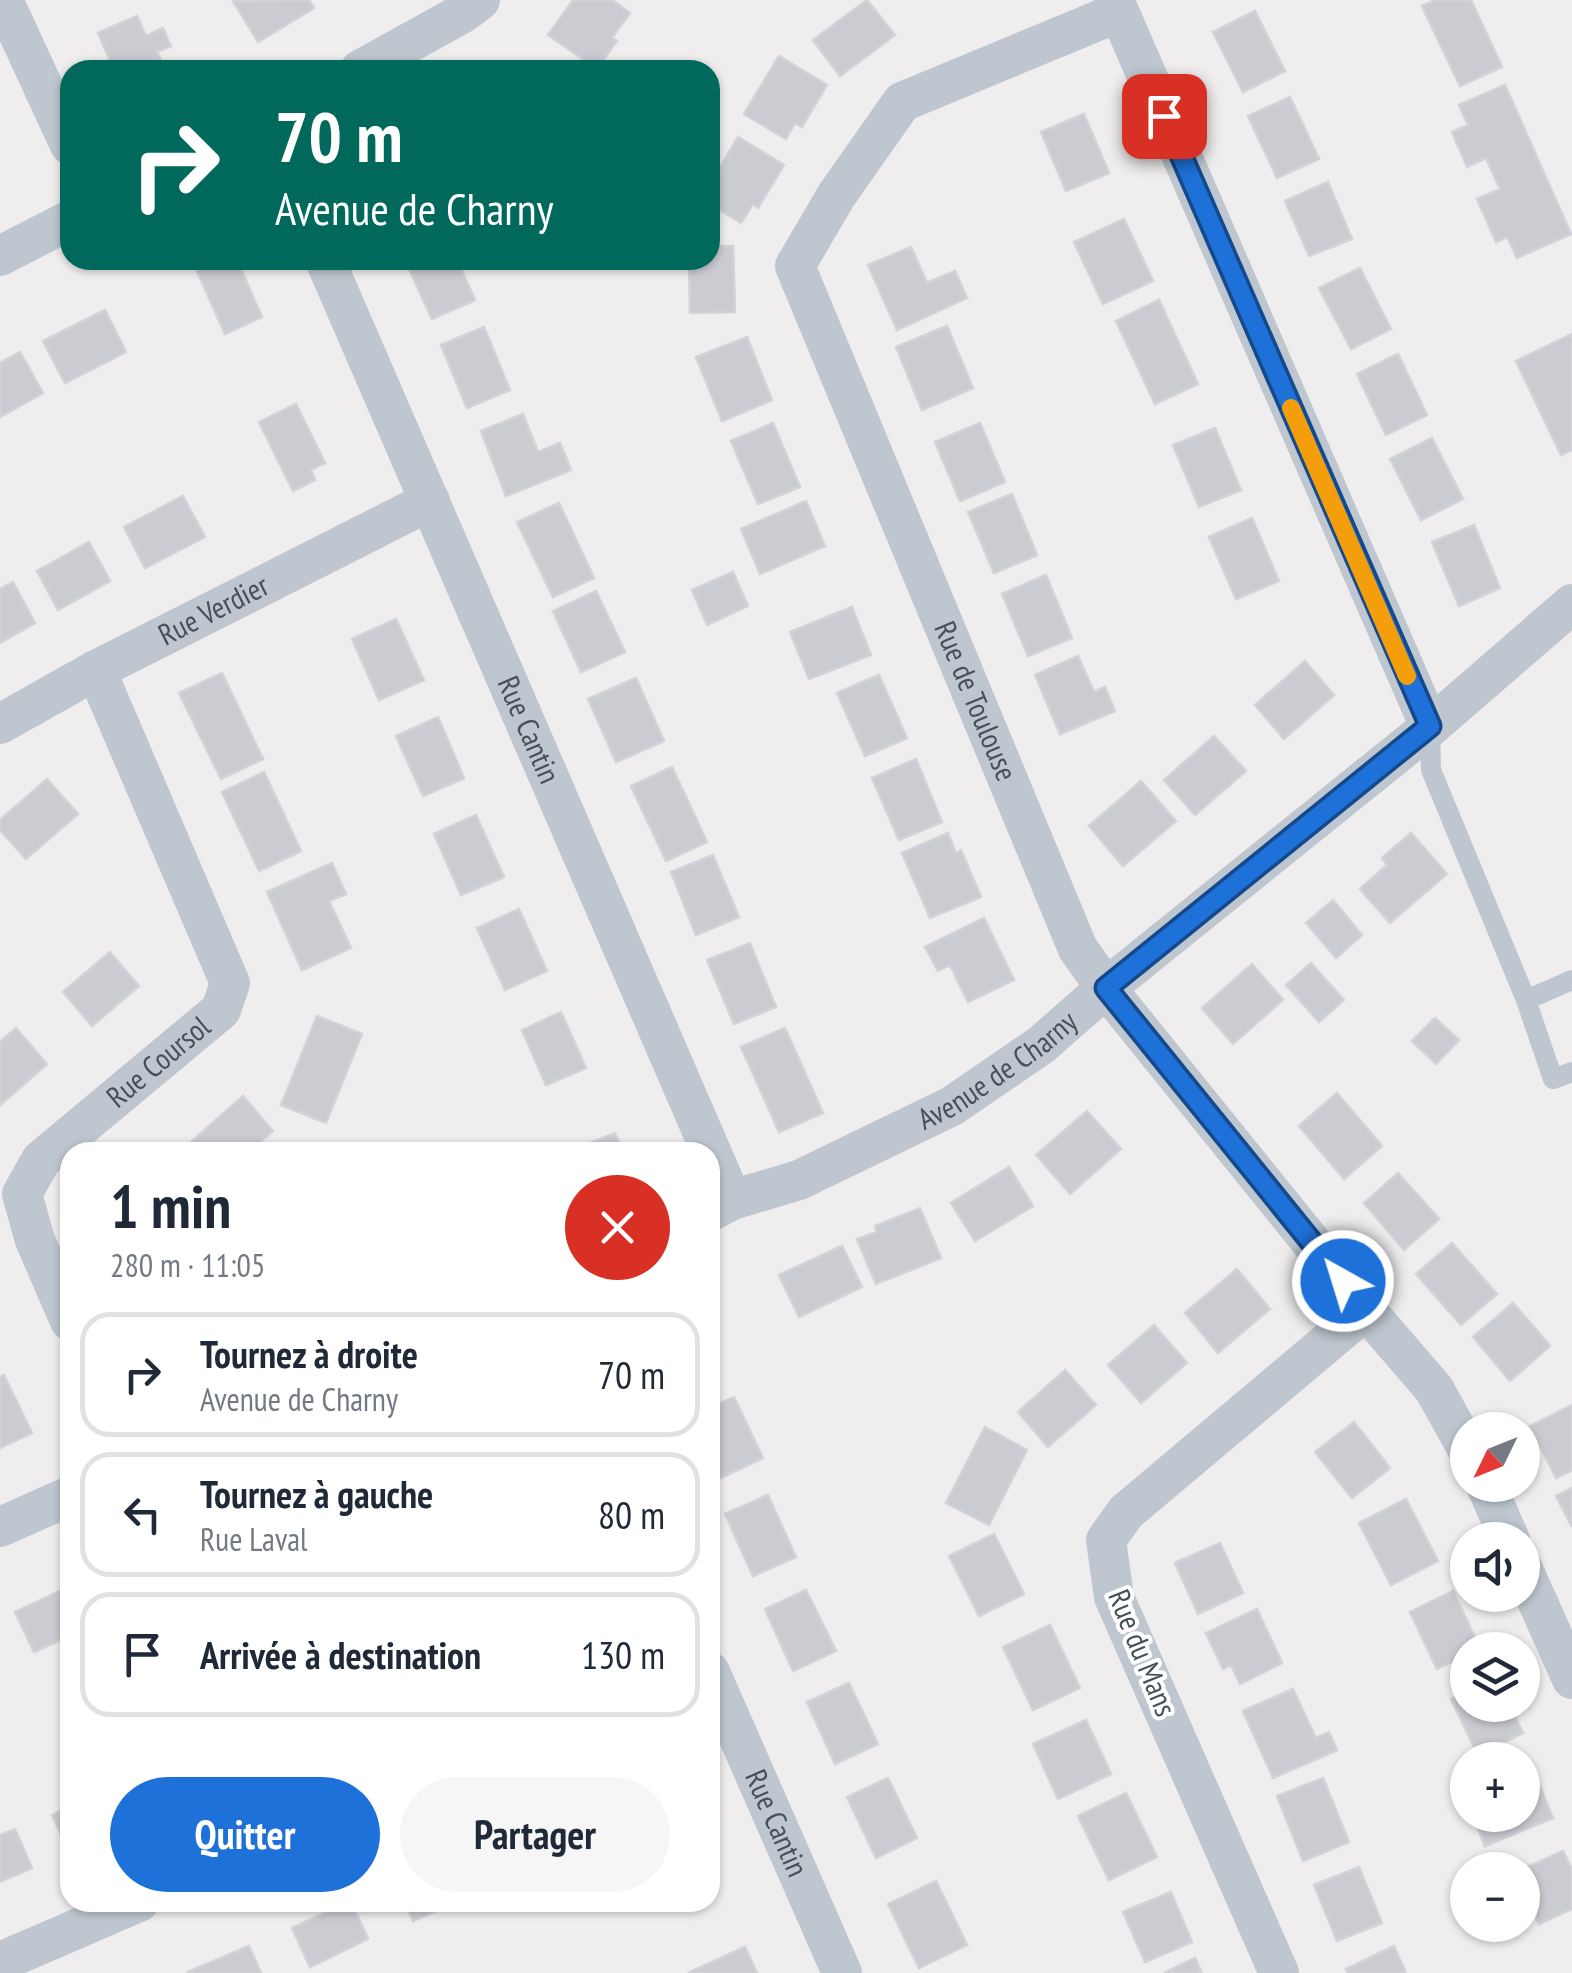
<!DOCTYPE html>
<html lang="fr">
<meta charset="utf-8">
<style>
body{margin:0;font-family:"PT Sans Narrow",sans-serif;background:#f6f6f7;color:#1f2937;height:100vh;display:flex;flex-direction:column;font-size:38px;white-space:nowrap}
*{box-sizing:border-box;margin:0}
p{font-size:32px;color:#747a83}
.icon{flex:none;width:55px;height:55px;fill:none;stroke:currentColor;stroke-width:2;stroke-linecap:round;stroke-linejoin:round}
.map{position:relative;flex:1;overflow:hidden}
.details{position:absolute;left:60px;top:1142px;width:660px;height:770px;display:flex;flex-direction:column;background:#fff;border-radius:30px;box-shadow:0 2px 8px #0004}
.details>*{flex:none}
.banner{position:absolute;left:60px;top:60px;width:660px;height:210px;border-radius:30px;box-shadow:0 2px 8px #0004;background:#00695c;color:#fff;overflow:hidden}
.needle{width:65px;rotate:227deg}
.buttons{position:absolute;left:1450px;top:1412px;display:grid;gap:20px}
.buttons a{display:grid;place-items:center;width:90px;height:90px;border-radius:50%;background:#fff;box-shadow:0 2px 8px #0004;font-size:50px}
.pin{position:absolute;display:grid;place-items:center;width:85px;height:85px;color:#fff;margin:-42px;border-radius:20px;box-shadow:0 5px 15px #0006}
.me{position:absolute;width:110px;margin:-55px;rotate:321deg;stroke-linejoin:round;filter:drop-shadow(0 0 8px #0008)}
.turn{display:flex;align-items:center;gap:35px;height:210px;padding:0 50px;font-size:45px}
.turn .icon{width:130px;height:130px;stroke-width:2.5}
.turn b{display:block;font-size:70px;line-height:85px}
.round{display:grid;place-items:center;flex:none;width:105px;height:105px;border-radius:52px;background:#f6f6f7}
.headline{display:flex;align-items:center;justify-content:space-between;height:170px;padding:0 50px}
h1{font-size:60px;font-weight:700;line-height:75px}
.primary-button{display:flex;gap:20px;margin-top:auto;padding:20px 50px}
.primary-button a{flex:1;height:115px;border-radius:60px;background:#1e71d8;color:#fff;font-size:40px;font-weight:700;line-height:115px;text-align:center}
.primary-button a+a{background:#f6f6f7;color:#1f2937}
ul{padding:0;list-style:none}
li{display:flex;align-items:center;gap:30px;height:125px;margin:0 20px 15px;padding:0 30px;border:5px solid #e0e1e3;border-radius:30px}
li div{flex:1}
li b{display:block;font-size:38px}
li em{font-style:normal}
.map>svg:first-child{display:block}
</style>
<div class="map">
<svg width="1572" height="1973" viewBox="0 0 1572 1973">
<rect width="100%" height="100%" fill="#efeded"/>
<path fill="#caccd2" stroke="#d1d3d8" stroke-width="2.5" d="M 309,0 L 314,8 L 258,42 L 233,1 Z
M 573,0 L 612,0 L 630,13 L 612,38 L 617,41 L 597,69 L 548,35 Z
M 867,0 L 895,35 L 840,76 L 813,40 Z
M 1435,0 L 1471,0 L 1502,67 L 1460,86 L 1422,6 Z
M 1255,11 L 1285,71 L 1243,92 L 1213,32 Z
M 137,16 L 146,36 L 163,28 L 171,46 L 157,52 L 165,70 L 114,70 L 98,33 Z
M 779,56 L 827,85 L 802,127 L 795,123 L 786,139 L 744,114 Z
M 1505,85 L 1571,234 L 1517,258 L 1507,237 L 1496,242 L 1477,199 L 1500,189 L 1486,158 L 1467,167 L 1452,132 L 1468,125 L 1459,105 Z
M 1290,97 L 1319,159 L 1277,178 L 1248,116 Z
M 1084,114 L 1109,173 L 1066,191 L 1041,132 Z
M 738,137 L 784,165 L 758,208 L 753,204 L 741,223 L 710,204 L 710,184 Z
M 1328,182 L 1352,239 L 1309,256 L 1285,201 Z
M 1124,219 L 1153,281 L 1103,304 L 1074,242 Z
M 710,246 L 733,246 L 735,312 L 690,313 L 689,260 L 710,260 Z
M 911,247 L 927,283 L 955,271 L 967,298 L 897,330 L 868,265 Z
M 192,260 L 226,260 L 227,263 L 237,260 L 262,317 L 225,334 Z
M 405,260 L 457,260 L 475,300 L 432,319 Z
M 1360,268 L 1391,329 L 1351,349 L 1319,288 Z
M 1159,300 L 1198,384 L 1155,404 L 1116,321 Z
M 105,310 L 126,352 L 65,383 L 43,341 Z
M 947,326 L 973,388 L 922,410 L 896,347 Z
M 484,327 L 510,390 L 467,408 L 441,345 Z
M 1572,334 L 1572,450 L 1561,455 L 1516,361 Z
M 747,337 L 772,400 L 722,421 L 696,357 Z
M 20,352 L 43,393 L 0,417 L 0,363 Z
M 1398,354 L 1427,415 L 1386,435 L 1357,374 Z
M 296,404 L 325,463 L 311,470 L 315,480 L 293,491 L 259,422 Z
M 523,414 L 538,452 L 560,443 L 571,470 L 506,496 L 481,431 Z
M 773,423 L 800,487 L 758,504 L 731,441 Z
M 980,423 L 1005,482 L 960,501 L 935,442 Z
M 1215,428 L 1241,490 L 1199,507 L 1173,445 Z
M 1432,438 L 1463,499 L 1421,520 L 1390,459 Z
M 1012,494 L 1037,555 L 994,573 L 968,512 Z
M 183,496 L 205,537 L 145,568 L 124,527 Z
M 806,501 L 825,546 L 760,574 L 741,529 Z
M 559,503 L 594,578 L 553,597 L 517,522 Z
M 1252,518 L 1279,581 L 1236,599 L 1209,537 Z
M 1474,525 L 1500,588 L 1459,606 L 1432,542 Z
M 89,542 L 110,581 L 58,610 L 37,571 Z
M 733,572 L 748,606 L 707,625 L 692,590 Z
M 1046,575 L 1072,638 L 1028,656 L 1002,594 Z
M 13,582 L 35,623 L 0,643 L 0,589 Z
M 596,591 L 625,652 L 581,672 L 553,611 Z
M 852,607 L 871,655 L 809,679 L 790,632 Z
M 396,619 L 424,680 L 379,700 L 352,639 Z
M 1078,656 L 1094,692 L 1105,687 L 1115,711 L 1060,734 L 1035,675 Z
M 1305,661 L 1334,695 L 1284,739 L 1255,705 Z
M 222,673 L 263,759 L 221,779 L 179,693 Z
M 879,675 L 907,738 L 865,756 L 837,693 Z
M 636,678 L 664,741 L 616,762 L 588,699 Z
M 438,717 L 464,778 L 423,796 L 396,736 Z
M 1214,736 L 1246,771 L 1195,815 L 1164,780 Z
M 916,759 L 942,822 L 899,840 L 872,778 Z
M 672,767 L 707,842 L 666,861 L 631,786 Z
M 264,772 L 301,851 L 259,871 L 222,792 Z
M 47,779 L 78,814 L 26,859 L 0,830 L 0,820 Z
M 1141,781 L 1176,821 L 1123,866 L 1089,826 Z
M 476,815 L 504,877 L 461,895 L 434,834 Z
M 948,833 L 956,853 L 961,850 L 981,897 L 930,918 L 902,853 Z
M 1411,833 L 1447,874 L 1390,923 L 1360,889 L 1387,865 L 1382,858 Z
M 713,855 L 739,917 L 696,935 L 671,872 Z
M 332,863 L 346,894 L 329,901 L 351,948 L 302,970 L 267,892 Z
M 1333,900 L 1362,935 L 1336,958 L 1306,923 Z
M 519,909 L 547,971 L 505,990 L 477,928 Z
M 984,918 L 1014,980 L 968,1002 L 950,965 L 938,971 L 925,947 Z
M 750,943 L 776,1007 L 734,1024 L 707,960 Z
M 110,952 L 139,986 L 92,1026 L 63,992 Z
M 1311,963 L 1344,1000 L 1319,1022 L 1286,985 Z
M 1252,964 L 1283,1000 L 1233,1044 L 1202,1008 Z
M 561,1012 L 586,1068 L 546,1085 L 522,1030 Z
M 317,1016 L 362,1034 L 326,1123 L 281,1105 Z
M 1435,1018 L 1459,1040 L 1436,1064 L 1412,1041 Z
M 16,1028 L 47,1064 L 0,1105 L 0,1042 Z
M 785,1028 L 823,1113 L 779,1132 L 741,1047 Z
M 1337,1093 L 1382,1146 L 1344,1179 L 1299,1126 Z
M 243,1096 L 273,1131 L 248,1152 L 202,1152 L 192,1141 Z
M 1087,1111 L 1121,1149 L 1070,1194 L 1036,1155 Z
M 615,1133 L 623,1152 L 568,1152 Z
M 1009,1167 L 1033,1206 L 975,1241 L 951,1203 Z
M 1398,1173 L 1439,1219 L 1404,1250 L 1364,1203 Z
M 920,1208 L 941,1258 L 876,1284 L 857,1239 L 877,1232 L 875,1226 Z
M 1452,1243 L 1497,1294 L 1461,1325 L 1416,1274 Z
M 842,1246 L 862,1287 L 799,1317 L 779,1275 Z
M 1237,1269 L 1270,1309 L 1218,1353 L 1185,1313 Z
M 1513,1303 L 1550,1346 L 1510,1381 L 1473,1337 Z
M 1154,1325 L 1187,1363 L 1141,1403 L 1108,1365 Z
M 1065,1370 L 1096,1405 L 1048,1447 L 1018,1412 Z
M 4,1375 L 32,1433 L 0,1448 L 0,1377 Z
M 734,1397 L 763,1458 L 712,1482 L 710,1408 Z
M 1572,1405 L 1572,1470 L 1556,1478 L 1530,1426 Z
M 1354,1422 L 1390,1468 L 1352,1498 L 1315,1452 Z
M 985,1427 L 1027,1450 L 989,1525 L 946,1503 Z
M 1572,1488 L 1572,1527 L 1556,1496 Z
M 768,1495 L 796,1557 L 753,1576 L 725,1514 Z
M 1406,1499 L 1438,1561 L 1391,1585 L 1359,1523 Z
M 994,1534 L 1024,1594 L 979,1616 L 949,1556 Z
M 1220,1543 L 1243,1593 L 1198,1614 L 1175,1563 Z
M 70,1586 L 70,1636 L 34,1652 L 15,1612 Z
M 806,1590 L 836,1651 L 793,1671 L 765,1609 Z
M 1453,1591 L 1480,1648 L 1468,1650 L 1468,1654 L 1437,1669 L 1410,1612 Z
M 1257,1609 L 1282,1663 L 1240,1684 L 1231,1665 L 1223,1669 L 1206,1633 Z
M 1050,1625 L 1080,1688 L 1033,1710 L 1003,1647 Z
M 849,1683 L 878,1744 L 835,1764 L 807,1702 Z
M 1293,1689 L 1316,1738 L 1329,1732 L 1337,1750 L 1273,1778 L 1243,1711 Z
M 1468,1691 L 1468,1705 L 1509,1705 L 1523,1733 L 1478,1755 L 1451,1699 Z
M 1086,1720 L 1111,1774 L 1058,1799 L 1033,1744 Z
M 1534,1772 L 1553,1818 L 1485,1846 L 1473,1815 L 1522,1815 L 1522,1777 Z
M 888,1778 L 917,1838 L 876,1858 L 847,1797 Z
M 1323,1778 L 1349,1842 L 1303,1861 L 1277,1796 Z
M 1126,1793 L 1157,1857 L 1109,1880 L 1078,1816 Z
M 70,1806 L 70,1854 L 52,1815 Z
M 15,1829 L 32,1868 L 0,1882 L 0,1835 Z
M 1563,1851 L 1572,1870 L 1572,1909 L 1539,1924 L 1522,1888 L 1521,1870 Z
M 1359,1867 L 1382,1923 L 1337,1941 L 1314,1885 Z
M 936,1881 L 967,1945 L 919,1968 L 888,1904 Z
M 1171,1892 L 1192,1942 L 1145,1962 L 1123,1912 Z
M 348,1902 L 351,1902 L 368,1939 L 310,1967 L 292,1928 Z
M 405,1902 L 456,1902 L 413,1921 Z
M 249,1946 L 261,1973 L 189,1973 L 188,1972 Z
M 1394,1946 L 1406,1973 L 1348,1973 L 1346,1969 Z
M 745,1947 L 757,1973 L 688,1973 Z
M 1195,1958 L 1202,1973 L 1164,1973 Z"/>
<g fill="none" stroke-linecap="round" stroke-linejoin="round">
<path stroke="#bec7cf" stroke-width="20" d="M 1430,727 L 1431,770 L 1526,1000 L 1553,1079 L 1572,1072
M 1526,1000 L 1572,980"/>
<g stroke="#bec7cf" stroke-width="40">
<path d="M 3,0 L 70,145"/>
<path d="M 1114,0 L 1430,727"/>
<path id="s1" d="M 1119,12 L 902,102 L 836,196 L 795,266 L 1078,949 L 1106,988 L 1366,1310 L 1434,1389 L 1468,1450"/>
<path d="M 360,70 L 463,13 L 480,0"/>
<path d="M 0,256 L 70,220"/>
<path id="s2" d="M 325,260 L 732,1200"/>
<path id="s3" d="M 0,724 L 96,670 L 430,501"/>
<path id="s4" d="M 710,1212 L 732,1200 L 799,1180 L 952,1106 L 1041,1045 L 1106,988 L 1430,727 L 1572,604"/>
<path id="s5" d="M 70,1321 L 35,1240 L 22,1194 L 41,1160 L 221,1010 L 230,983 L 96,670"/>
<path d="M 1486,1485 L 1510,1540"/>
<path d="M 0,1527 L 70,1496"/>
<path d="M 1522,1567 L 1572,1679"/>
<path id="s6" d="M 710,1672 L 842,1973"/>
<path d="M 0,1962 L 139,1902"/>
<path d="M 1279,1973 L 1114,1597 L 1106,1540 L 1126,1512 L 1366,1310"/>
</g>
</g>
<g fill="none" stroke-linecap="round" stroke-linejoin="round">
<g stroke="#14498c" stroke-width="25">
<path id="route" d="M 1164,116 L 1430,726 L 1106,988 L 1343,1281"/>
</g>
<use href="#route" stroke="#1e71d8" stroke-width="18"/>
<path stroke="#f59e0b" stroke-width="18" d="M 1291,408 L 1407,676"/>
</g>
<g text-anchor="middle" stroke-width="8" stroke-linejoin="round" paint-order="stroke">
<g font-size="30" fill="#465059" stroke="#fff">
<text dy="10" stroke="none"><textPath href="#s3" startOffset="242">Rue Verdier</textPath></text>
<text dy="10" stroke="none"><textPath href="#s1" startOffset="902">Rue de Toulouse</textPath></text>
<text dy="10" stroke="none"><textPath href="#s2" startOffset="512">Rue Cantin</textPath></text>
<text dy="10" stroke="none"><textPath href="#s5" startOffset="328">Rue Coursol</textPath></text>
<text dy="10" stroke="none"><textPath href="#s4" startOffset="322">Avenue de Charny</textPath></text>
<text transform="translate(1142 1653) rotate(68)" y="10">Rue du Mans</text>
<text dy="10" stroke="none"><textPath href="#s6" startOffset="165">Rue Cantin</textPath></text>
</g>
</g>
</svg>
<div class="buttons">
<a><svg class="needle" viewBox="-14 -14 28 28"><path d="M0-13l5 13h-10z" fill="#e53935"/><path d="M0 13l5-13h-10z" fill="#747a83"/></svg></a>
<a><svg class="icon" aria-label="sound" viewBox="0 0 24 24"><path d="M4 9h4l5-4v14l-5-4H4zM17 9q2 3 0 6"/></svg></a>
<a><svg class="icon" aria-label="layers" viewBox="0 0 24 24"><path d="M12 4l9 5-9 5-9-5zM3 14l9 5 9-5"/></svg></a>
<a>+</a>
<a>−</a>
</div>
<div class="pin" style="left:1164px;top:116px;background:#d93025"><svg class="icon" aria-label="arrive" viewBox="0 0 24 24"><path d="M6 21V4h12l-3 4 3 4H6"/></svg></div>
<svg class="me" style="left:1343px;top:1281px" viewBox="-20 -20 40 40"><circle r="17" fill="#1e71d8" stroke="#fff" stroke-width="3"/><path d="M0-11L8 9 0 5-8 9z" fill="#fff"/></svg>
<div class="banner">
<div class="turn"><svg class="icon" aria-label="right" viewBox="0 0 24 24"><path d="M7 20v-9h11M14 6l5 5-5 5"/></svg><div><b>70 m</b>Avenue de Charny</div></div>
</div>
<section class="details">
<div class="headline"><div><h1>1 min</h1><p>280 m · 11:05</p></div><a class="round" style="background:#d93025;color:#fff"><svg class="icon" aria-label="close" viewBox="0 0 24 24"><path d="M6 6l12 12M18 6L6 18"/></svg></a></div>
<ul>
<li><svg class="icon" aria-label="right" viewBox="0 0 24 24"><path d="M7 20v-9h11M14 6l5 5-5 5"/></svg><div><b>Tournez à droite</b><p>Avenue de Charny</p></div><em>70 m</em></li>
<li><svg class="icon" aria-label="left" viewBox="0 0 24 24"><path d="M17 20v-9H6M10 6l-5 5 5 5"/></svg><div><b>Tournez à gauche</b><p>Rue Laval</p></div><em>80 m</em></li>
<li><svg class="icon" aria-label="arrive" viewBox="0 0 24 24"><path d="M6 21V4h12l-3 4 3 4H6"/></svg><div><b>Arrivée à destination</b></div><em>130 m</em></li>
</ul>
<div class="primary-button"><a>Quitter</a><a>Partager</a></div>
</section>
</div>
